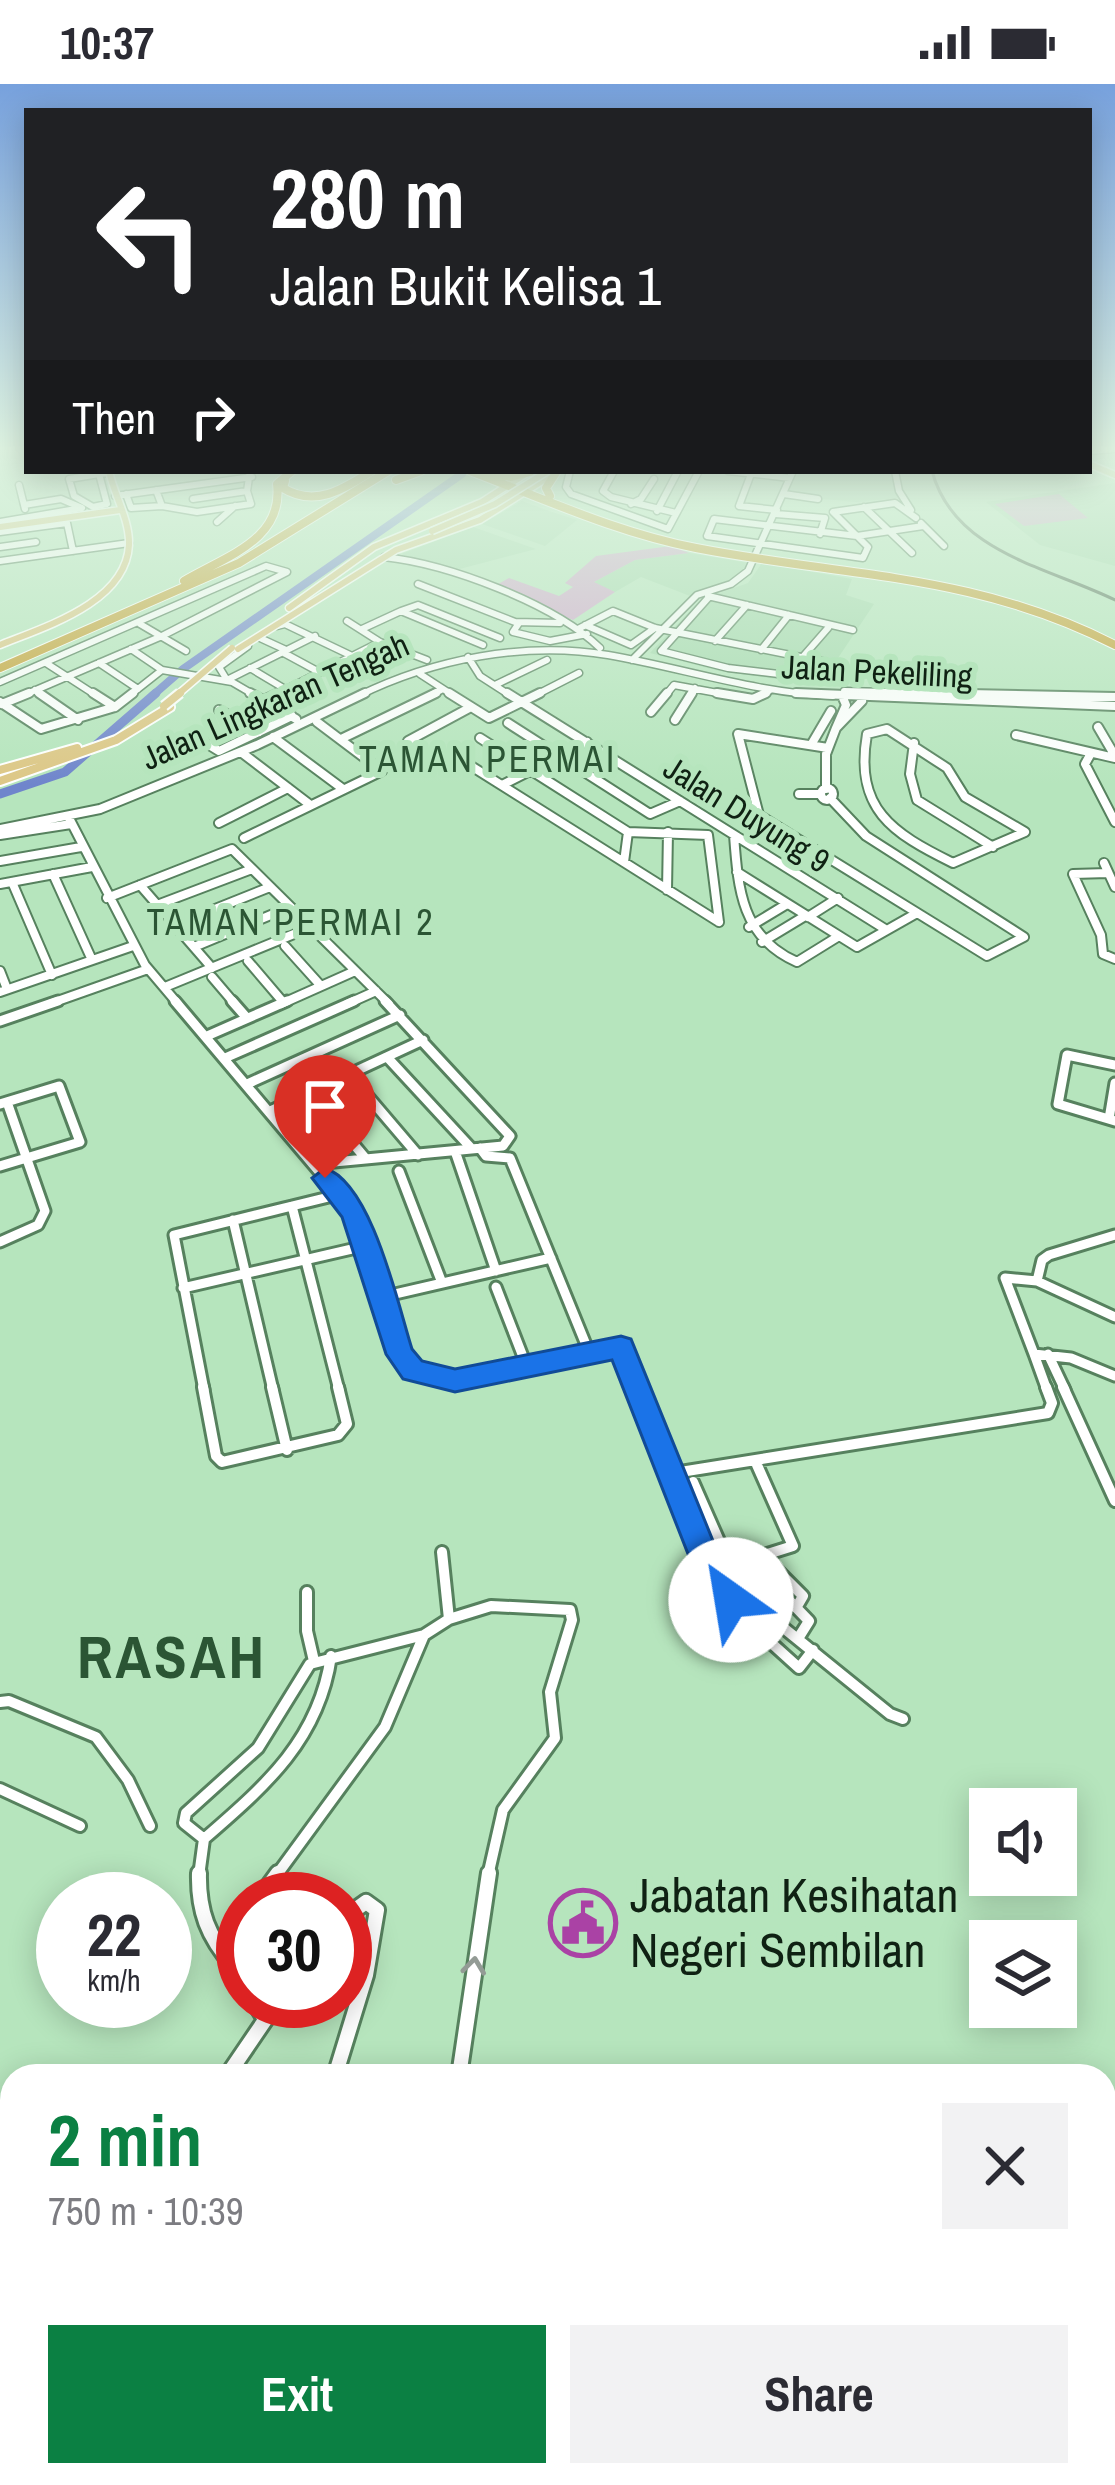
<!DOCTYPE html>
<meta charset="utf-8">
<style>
body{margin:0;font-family:"Archivo Narrow",sans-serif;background:#f2f2f3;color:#2b2b33;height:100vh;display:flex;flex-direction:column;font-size:45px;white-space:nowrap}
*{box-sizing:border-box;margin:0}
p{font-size:39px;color:#7c7c81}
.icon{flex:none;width:66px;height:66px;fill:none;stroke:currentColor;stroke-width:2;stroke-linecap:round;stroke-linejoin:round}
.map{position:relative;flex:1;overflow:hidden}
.sheet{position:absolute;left:0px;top:1980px;width:1116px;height:423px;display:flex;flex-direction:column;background:#fff;border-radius:36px 36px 0 0;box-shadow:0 6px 30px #0003}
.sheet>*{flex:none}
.banner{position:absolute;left:24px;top:24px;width:1068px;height:366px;border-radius:0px;box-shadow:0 6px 30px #0003;background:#202124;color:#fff;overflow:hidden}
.controls{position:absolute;left:969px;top:1704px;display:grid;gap:24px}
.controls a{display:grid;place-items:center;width:108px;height:108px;border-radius:0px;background:#fff;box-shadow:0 6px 30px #0003;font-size:60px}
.speed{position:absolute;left:36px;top:1788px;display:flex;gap:24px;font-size:60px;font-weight:700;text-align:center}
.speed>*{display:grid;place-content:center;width:156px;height:156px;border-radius:50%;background:#fff;box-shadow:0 6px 30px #0003;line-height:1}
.speed small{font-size:30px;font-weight:400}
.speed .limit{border:18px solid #d22;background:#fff;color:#111}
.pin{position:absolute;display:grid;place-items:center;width:102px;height:102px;color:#fff;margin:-123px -51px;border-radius:50% 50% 50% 0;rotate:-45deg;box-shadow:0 0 12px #0007}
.pin .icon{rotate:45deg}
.me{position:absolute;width:132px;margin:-66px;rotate:328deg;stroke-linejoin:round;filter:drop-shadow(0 0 9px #0008)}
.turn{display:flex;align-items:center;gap:42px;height:252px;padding:0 48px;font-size:54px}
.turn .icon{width:156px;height:156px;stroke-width:2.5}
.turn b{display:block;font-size:84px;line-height:102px}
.then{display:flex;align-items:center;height:114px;padding:0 48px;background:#0003;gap:24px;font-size:45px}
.round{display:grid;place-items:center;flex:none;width:126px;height:126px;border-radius:0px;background:#f2f2f3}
.summary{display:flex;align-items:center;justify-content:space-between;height:204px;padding:0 48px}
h1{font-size:72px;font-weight:700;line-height:90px;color:#0b8043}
.button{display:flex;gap:24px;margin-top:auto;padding:24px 48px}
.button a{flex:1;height:138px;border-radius:0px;background:#0b8043;color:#fff;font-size:48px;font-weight:700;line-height:138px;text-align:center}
.button a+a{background:#f2f2f3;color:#2b2b33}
.status{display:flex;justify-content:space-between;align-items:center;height:84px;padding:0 60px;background:#fff;direction:ltr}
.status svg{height:33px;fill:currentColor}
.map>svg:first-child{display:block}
</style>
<div class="status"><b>10:37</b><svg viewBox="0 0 49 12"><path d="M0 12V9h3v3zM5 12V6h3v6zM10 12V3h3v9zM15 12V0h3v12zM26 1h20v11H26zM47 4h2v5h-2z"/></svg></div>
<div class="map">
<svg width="1115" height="2401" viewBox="0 0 1115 2401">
<rect width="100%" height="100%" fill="#b6e5bd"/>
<path fill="#a6daaf" d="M 797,387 L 889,387 L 898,414 L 857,418 L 787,412 Z
M 1115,399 L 1115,482 L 1040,461 L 986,418 Z
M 522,417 L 549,427 L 577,436 L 545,462 L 482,440 Z
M 473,443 L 536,465 L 452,487 L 401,470 Z
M 689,469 L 749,479 L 741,491 L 690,512 L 641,493 L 615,508 L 592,499 L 635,476 Z
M 762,479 L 852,495 L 846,511 L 874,520 L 820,601 L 719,587 L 650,569 L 700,516 L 748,499 Z"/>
<path fill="#d0a8cc" d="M 1059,410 L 1088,434 L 1024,442 L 995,420 Z
M 671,462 L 689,469 L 635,476 L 594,498 L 615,508 L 573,536 L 493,503 L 509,494 L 559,512 L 573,503 L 565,499 L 596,472 Z"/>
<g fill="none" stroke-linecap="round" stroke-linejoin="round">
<path stroke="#6f85cc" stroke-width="8" d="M 152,612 L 183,585 L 462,390"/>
<path stroke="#6f85cc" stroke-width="9" d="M 0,710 L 65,688 L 156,609"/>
<g stroke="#56815e" stroke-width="9">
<path id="minor-far4" d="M 1089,367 L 1114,365
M 570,387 L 566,403 L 571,410 L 668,445 L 699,387
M 614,387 L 603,407 L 611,413 L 676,429
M 728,387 L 790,394
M 895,387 L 899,407 L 911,426
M 99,390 L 107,420 L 93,423 L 74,412 L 69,395 Z
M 99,390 L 109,389
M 751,390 L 739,422 L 777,426
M 19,401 L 25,425
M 156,406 L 162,422 L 197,428 L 251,420 L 247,407 L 250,387
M 126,410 L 131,424 L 162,422
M 784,410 L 818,415
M 115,412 L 252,393
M 193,415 L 247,407
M 631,420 L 641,415 L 654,395
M 24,421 L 61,415 L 82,424
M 864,423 L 912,469
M 657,427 L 678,387
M 776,430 L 825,434 L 820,450
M 714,435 L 857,452 L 868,463 L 863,474 L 707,452 Z
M 0,438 L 82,424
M 217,438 L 235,422
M 921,439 L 944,462
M 0,448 L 67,439 L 73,467
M 857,452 L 833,428 L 895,419 L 916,434
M 857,452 L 923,442
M 0,463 L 36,458
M 384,473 C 448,480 553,519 600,564
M 0,477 L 129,459
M 418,500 L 515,538 L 560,539
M 708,512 L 853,546
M 709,513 L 661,567 L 728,584 L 787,591 L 828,544
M 401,527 L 418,521 L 500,554
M 347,537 L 380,558 L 427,576
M 519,539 L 513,548 L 550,557 L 587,550
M 140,540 L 186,567
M 585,541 L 631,561 L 655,544
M 277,542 L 285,540 L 352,572
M 362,545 L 401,527 L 483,561
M 578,545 L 613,527 L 655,544 L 826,578
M 260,554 L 286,566
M 715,557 L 747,521
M 248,562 L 219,583 L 227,596 L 315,552
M 131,565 L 162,586 L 232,598 L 256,612
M 761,566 L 789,531
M 282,568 L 319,588
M 468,573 L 480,592 L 511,612
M 632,576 L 697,511 L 731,500 L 748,487 L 793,387
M 46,579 L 97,612
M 99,579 L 138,605
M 250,584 L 285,605
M 420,590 L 454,612
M 0,598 L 266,482 L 287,488 L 162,552 L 22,612
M 495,601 L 547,576
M 35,606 L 43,612
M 844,607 L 1055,612
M 129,612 L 162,586
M 273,612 L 380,558
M 358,612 C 433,575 525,557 608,571 C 683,584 756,609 833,612
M 429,612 L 443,605
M 534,612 L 579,589
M 665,612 L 674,601 L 734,612
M 690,612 L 695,604
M 760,612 L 769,607"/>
</g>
<g stroke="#56815e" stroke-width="12">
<path id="minor-far3" d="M 39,609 L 78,636
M 93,609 L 115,623
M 250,609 L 296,635
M 449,609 L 489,634 L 540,609
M 507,609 L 885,845
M 717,609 L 753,615 L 766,609
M 796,609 L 1115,622
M 919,609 L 1115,613
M 843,614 L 846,621 L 836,644 L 862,617
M 266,615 L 279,609
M 0,618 L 41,645 L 115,623 L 133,609
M 2,620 L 29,609
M 219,626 L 259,648
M 651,628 L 667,609
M 675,636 L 692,609
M 508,639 L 650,730 L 680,717
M 1098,643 L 1115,672
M 887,645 L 947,684 L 965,713 L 1025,748 L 953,779 C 892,749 854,725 867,650 Z
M 1016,651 L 1115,674
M 273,653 L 343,705
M 480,654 L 628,748 L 624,778
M 341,655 L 436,609
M 408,657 L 471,623
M 206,659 L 219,667 L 292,632
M 914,659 L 910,690 L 917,716 L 993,763
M 811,661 L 831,627
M 828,664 L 738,650 L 759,731 L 987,872 L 1024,853 L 866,752 L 830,714
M 241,668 L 309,720
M 452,670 L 719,838
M 1090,671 L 1085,680 L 1115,738
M 502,701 L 587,658
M821 710a6 6 0 1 1 12 0a6 6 0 1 1-12 0Z
M 826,705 L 826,670 L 836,644
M 799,710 L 819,710
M 68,732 L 145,881 L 178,920
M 219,739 L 288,704
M 0,745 L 100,725 L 257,661 L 365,609
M 628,748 L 708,751 L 719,838
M 0,751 L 71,740
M 734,751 C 738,806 742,854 797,878 L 839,852
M 244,754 L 382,687 L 317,638
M 0,777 L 81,763
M 1104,779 L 1115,803
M 737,788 L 857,863 L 917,829
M 1108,789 L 1073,790 L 1101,851 L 1103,870 L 1115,875
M 53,790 L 92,876
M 12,798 L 52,891
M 0,800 L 92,783
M 140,801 L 212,884
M 667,806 L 668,748
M 107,814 L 232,765 L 389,920
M 157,821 L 252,785
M 808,833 L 838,814
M 175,841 L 270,803
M 749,843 L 787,820
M 762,858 L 805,832
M 285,862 L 321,902
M 194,863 L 290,823
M 248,877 L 283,918
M 0,887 L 7,905
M 212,893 L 235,920
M 165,903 L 311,843
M 0,908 L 133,862
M 49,920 L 148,885
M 281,920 L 355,887
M 347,920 L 376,907"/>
</g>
<g stroke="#56815e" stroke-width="15">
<path id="minor-far2" d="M 175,917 L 354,1129 L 400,1270 L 413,1287 L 455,1297 L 621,1263 L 638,1306
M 232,917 L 246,933
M 0,937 L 58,917
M 207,952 L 287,917
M 387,973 L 472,1065
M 225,974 L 354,917
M 1115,981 L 1067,971 L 1058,1020 L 1115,1037
M 349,990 L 418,1071
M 247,1000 L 400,931
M 310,1008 L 366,1075
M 0,1020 L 59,1002 L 80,1058 L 0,1082
M 270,1027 L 423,956
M 1109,1035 L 1115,999
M 480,1064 L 486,1072 L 510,1074 L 589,1268
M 455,1067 L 496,1187
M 313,1080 L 503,1062 L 510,1052 L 385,917
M 399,1087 L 442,1199
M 292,1122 L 339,1306
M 292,1122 L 341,1110
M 233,1136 L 273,1306
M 0,1158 L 38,1141 L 45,1127 L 7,1018
M 1037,1197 L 1042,1176 L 1049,1171 L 1115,1151
M 496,1203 L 527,1283
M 183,1204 L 365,1162
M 382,1213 L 551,1174
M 1115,1233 L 1037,1197 L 1005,1194 L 1034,1270 L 1071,1274 L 1115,1292
M 1034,1270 L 1047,1306
M 1048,1270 L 1065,1306
M 204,1306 L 174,1151 L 292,1122"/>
</g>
<g stroke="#56815e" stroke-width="16">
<path id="minor-far1" d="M 203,1303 L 216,1372 L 222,1378 L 338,1351 L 347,1340 L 338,1303
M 272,1303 L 287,1366
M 637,1303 L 710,1488 L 748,1538 L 799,1584 L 813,1566
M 1063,1303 L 1115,1417
M 668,1390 L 1048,1329 L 1052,1319 L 1046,1303
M 693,1398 L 730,1482
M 442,1468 L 449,1535
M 754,1480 L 809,1537 L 799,1553
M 710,1488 L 793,1462 L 757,1381
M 307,1508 L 307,1547 L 314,1577
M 796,1524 L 803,1512 L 770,1479 L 742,1492 L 785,1545 L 890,1630 L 903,1635
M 0,1618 L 9,1617 L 96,1653 L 128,1696 L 150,1742
M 0,1705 L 80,1742
M 204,1755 L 184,1739 L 186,1729 L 258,1664 L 310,1580 L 424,1551
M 199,1792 L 204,1755 C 265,1702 319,1656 331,1572
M 276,1792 L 385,1643 L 424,1551 L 449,1535 L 491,1522 L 570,1526 L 572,1536 L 550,1608 L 555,1654 L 503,1726 L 488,1792"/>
</g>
<g stroke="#56815e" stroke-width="20">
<path id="minor" d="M 199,1789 C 198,1827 208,1853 233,1881 L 241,1881
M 259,1815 L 278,1789
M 243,1862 L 243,1885
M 254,1917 L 265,1935
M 227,1992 L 278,1917
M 335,1992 L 366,1891 L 377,1826 L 366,1818 L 345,1833
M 459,1992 L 489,1789
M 0,2068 L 12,2067
M 0,2178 L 12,2177
M 0,2295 L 12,2293
M 108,2391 L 109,2401
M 18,2401 L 22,2391"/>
</g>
<g stroke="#fff" stroke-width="9">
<path id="major-far1" d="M 1089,380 L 1115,391
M 0,443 L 120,426
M 289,524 L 374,463 L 482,418 L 530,387
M 0,561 C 44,543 126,519 129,461 C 130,436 114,411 109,387
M 238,565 L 396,466 L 480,436 L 558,387"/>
</g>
<g stroke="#fff" stroke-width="12">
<path id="major" d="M 0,686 L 77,664
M 0,697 L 116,656 L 170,623"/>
</g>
<g stroke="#fff" stroke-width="10">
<path id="highway-far1" d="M 470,387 C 544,415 618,449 696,464 C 845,493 975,489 1115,561
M 492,390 L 511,393 L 530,388
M 396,396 L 421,387
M 285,397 L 283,404 C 315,424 344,405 372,387
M 550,412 L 546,404 L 557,387
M 184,497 C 226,472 284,456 277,400 L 292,387
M 0,584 L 239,479 L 388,387"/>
</g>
<g stroke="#fff" stroke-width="26">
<path id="highway" d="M 1104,2346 L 1115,2345
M 139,2391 L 167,2396
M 384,2391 L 534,2399 L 585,2391
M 1003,2391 L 1048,2401
M 82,2401 L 90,2391
M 154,2401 L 361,2391
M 701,2401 L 725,2391"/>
</g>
<use href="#minor-far4" stroke="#fff" stroke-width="6"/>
<use href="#minor-far3" stroke="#fff" stroke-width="8"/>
<use href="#minor-far2" stroke="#fff" stroke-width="9"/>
<use href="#minor-far1" stroke="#fff" stroke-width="10"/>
<use href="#minor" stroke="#fff" stroke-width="14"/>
<use href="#major-far1" stroke="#ddc786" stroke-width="6"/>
<use href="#major" stroke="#ddc786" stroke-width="8"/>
<use href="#highway-far1" stroke="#c6a236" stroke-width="8"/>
<use href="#highway" stroke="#c6a236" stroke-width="20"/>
<path stroke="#57755c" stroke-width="3" d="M 932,387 C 954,469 1048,483 1115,516"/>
<g stroke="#fff" stroke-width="9" stroke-linecap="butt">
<path id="major-bridge-far1" d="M 432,447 L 495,420 L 548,387
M 176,612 L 232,564"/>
</g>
<g stroke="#fff" stroke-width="12" stroke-linecap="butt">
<path id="major-bridge" d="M 164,622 L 180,609"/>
</g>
<use href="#major-bridge-far1" stroke="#ddc786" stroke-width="6"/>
<use href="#major-bridge" stroke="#ddc786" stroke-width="8"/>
</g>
<defs><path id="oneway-chevron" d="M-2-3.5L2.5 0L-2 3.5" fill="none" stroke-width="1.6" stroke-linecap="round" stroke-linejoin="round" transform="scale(3)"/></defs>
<use stroke="#939b95" href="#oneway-chevron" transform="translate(474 1882) rotate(-83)"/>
<linearGradient id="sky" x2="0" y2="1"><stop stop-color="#77a1dd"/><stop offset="0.52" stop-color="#def3e1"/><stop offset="1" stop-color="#def3e1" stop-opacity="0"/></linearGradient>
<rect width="1115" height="701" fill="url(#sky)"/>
<path fill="#1a73e8" stroke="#114b97" stroke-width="3" d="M 325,1084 C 372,1099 398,1221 412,1265 L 422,1277 L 455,1285 L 621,1252 L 631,1255 L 722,1479 L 747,1516 L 743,1526 L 731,1531 L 720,1526 L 699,1498 L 612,1276 L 455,1308 L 403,1295 L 386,1270 L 342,1133 L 312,1094 Z"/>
<defs>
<g id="civic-ring" transform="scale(3.45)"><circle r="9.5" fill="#b6e5bd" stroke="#aa42a5" stroke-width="1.5"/><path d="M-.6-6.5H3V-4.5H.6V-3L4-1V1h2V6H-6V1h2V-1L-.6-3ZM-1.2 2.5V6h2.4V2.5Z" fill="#aa42a5"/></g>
</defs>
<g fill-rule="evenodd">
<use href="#civic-ring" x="583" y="1839"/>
</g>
<g text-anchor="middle" stroke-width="12" stroke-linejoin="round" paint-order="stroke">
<g font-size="33" fill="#0f2113" stroke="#b6e5bd">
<text transform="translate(877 587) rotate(3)" y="12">Jalan Pekeliling</text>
<text transform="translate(275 617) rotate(-24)" y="12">Jalan Lingkaran Tengah</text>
<text transform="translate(747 730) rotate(32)" y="12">Jalan Duyung 9</text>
</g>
<g font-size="36" letter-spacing="3" fill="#2b5534" stroke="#b6e5bd">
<text x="488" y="688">TAMAN PERMAI</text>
<text x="291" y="851">TAMAN PERMAI 2</text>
</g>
<g font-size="48" fill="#0f2113" stroke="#b6e5bd" text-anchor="start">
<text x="630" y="1828">Jabatan Kesihatan<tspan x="630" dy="55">Negeri Sembilan</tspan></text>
</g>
<g font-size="60" font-weight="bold" letter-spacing="3" fill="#2b5534" stroke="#b6e5bd">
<text x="172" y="1594">RASAH</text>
</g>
</g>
</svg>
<div class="controls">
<a><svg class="icon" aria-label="sound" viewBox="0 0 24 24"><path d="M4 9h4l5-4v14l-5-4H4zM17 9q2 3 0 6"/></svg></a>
<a><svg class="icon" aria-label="layers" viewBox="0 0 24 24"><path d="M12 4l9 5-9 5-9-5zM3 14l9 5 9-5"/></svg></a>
</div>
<div class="speed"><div>22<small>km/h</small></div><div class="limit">30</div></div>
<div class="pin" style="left:325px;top:1094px;background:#d93025"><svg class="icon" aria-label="arrive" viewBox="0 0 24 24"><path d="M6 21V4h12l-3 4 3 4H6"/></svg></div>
<svg class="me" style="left:731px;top:1516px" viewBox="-20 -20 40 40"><circle r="19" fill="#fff"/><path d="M0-13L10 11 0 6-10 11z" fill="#1a73e8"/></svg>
<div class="banner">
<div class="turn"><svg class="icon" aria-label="left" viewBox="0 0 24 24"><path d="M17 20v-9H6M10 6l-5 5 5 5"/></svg><div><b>280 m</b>Jalan Bukit Kelisa 1</div></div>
<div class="then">Then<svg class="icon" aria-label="right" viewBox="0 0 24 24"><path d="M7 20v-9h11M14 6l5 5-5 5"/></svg></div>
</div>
<section class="sheet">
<div class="summary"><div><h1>2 min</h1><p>750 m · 10:39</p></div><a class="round"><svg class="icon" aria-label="close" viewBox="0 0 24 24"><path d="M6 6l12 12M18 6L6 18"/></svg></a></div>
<div class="button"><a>Exit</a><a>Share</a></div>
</section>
</div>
